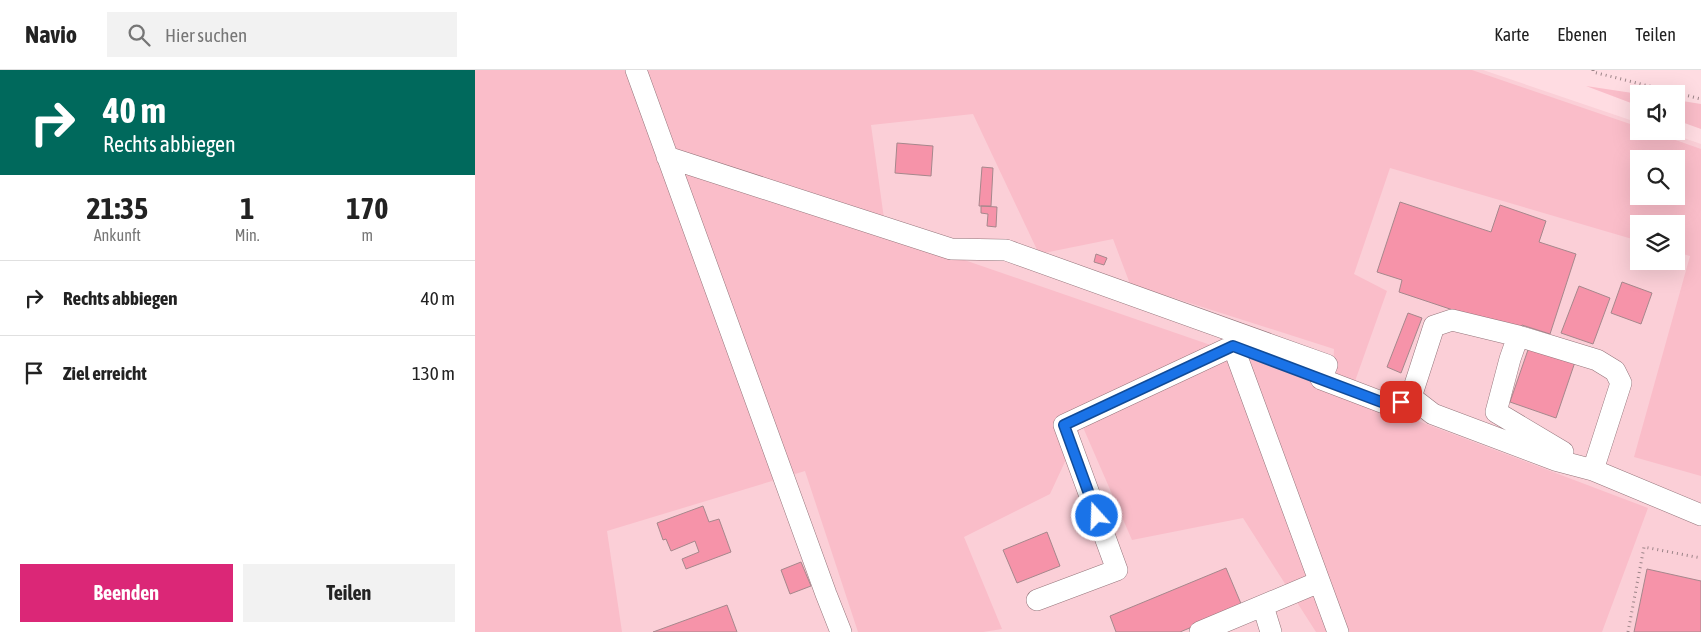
<!DOCTYPE html>
<html lang="de">
<style>
body{margin:0;font-family:"Asap Condensed",sans-serif;background:#f2f2f2;color:#222;height:100vh;display:flex;flex-direction:column;font-size:19px;white-space:nowrap}
*{box-sizing:border-box;margin:0}
p{font-size:16px;color:#767676}
.icon{flex:none;width:28px;height:28px;fill:none;stroke:currentColor;stroke-width:2;stroke-linecap:round;stroke-linejoin:round}
.map{position:relative;flex:1;overflow:hidden}
.sheet{display:flex;flex-direction:column;background:#fff;width:475px}
.sheet>*{flex:none}
.guide{background:#00695c;color:#fff;overflow:hidden}
.tools{position:absolute;left:1155px;top:15px;display:grid;gap:10px}
.tools a{display:grid;place-items:center;width:55px;height:55px;border-radius:0px;background:#fff;box-shadow:0 5px 20px #0002;font-size:25px}
.pin{position:absolute;display:grid;place-items:center;width:42px;height:42px;color:#fff;margin:-21px;border-radius:10px;box-shadow:0 2px 8px #0006}
.me{position:absolute;width:55px;margin:-28px;rotate:340deg;stroke-linejoin:round;filter:drop-shadow(0 0 4px #0008)}
.turn{display:flex;align-items:center;gap:18px;height:105px;padding:0 20px;font-size:22px}
.turn .icon{width:65px;height:65px;stroke-width:2.5}
.turn b{display:block;font-size:35px;line-height:42px}
.eta{display:flex;justify-content:space-evenly;align-items:center;height:85px;text-align:center}
.eta b{font-size:30px;font-weight:700;line-height:35px}
.primary-button{display:flex;gap:10px;margin-top:auto;padding:10px 20px}
.primary-button a{flex:1;height:58px;border-radius:0px;background:#db2777;color:#fff;font-size:20px;font-weight:700;line-height:58px;text-align:center}
.primary-button a+a{background:#f2f2f2;color:#222}
ul{padding:0;list-style:none}
li{display:flex;align-items:center;gap:15px;height:75px;padding:0 20px;border-top:1px solid #e0e0e0}
li div{flex:1}
li b{display:block;font-size:19px}
li em{font-style:normal}
header{display:flex;align-items:center;gap:30px;box-sizing:border-box;height:70px;padding:0 25px;background:#fff;border-bottom:1px solid #e0e0e0}
header strong{font-size:24px}
nav{display:flex;gap:28px;margin-inline-start:auto;font-size:18px}
.search{width:350px;height:45px;background:#f2f2f2;display:flex;align-items:center;gap:12px;box-sizing:border-box;padding:0 18px;border-radius:0px;color:#767676;font-size:19px}
main{display:flex;flex:1;min-height:0}
.map>svg:first-child{display:block}
</style>
<header>
<strong>Navio</strong>
<div class="search"><svg class="icon" aria-label="search" viewBox="0 0 24 24"><circle cx="10" cy="10" r="6"/><path d="M15 15l6 6"/></svg>Hier suchen</div>
<nav><a>Karte</a><a>Ebenen</a><a>Teilen</a></nav>
</header>
<main>
<section class="sheet">
<div class="guide">
<div class="turn"><svg class="icon" aria-label="right" viewBox="0 0 24 24"><path d="M7 20v-9h11M14 6l5 5-5 5"/></svg><div><b>40 m</b>Rechts abbiegen</div></div>
</div>
<div class="eta">
<div><b>21:35</b><p>Ankunft</p></div>
<div><b>1</b><p>Min.</p></div>
<div><b>170</b><p>m</p></div>
</div>
<ul>
<li><svg class="icon" aria-label="right" viewBox="0 0 24 24"><path d="M7 20v-9h11M14 6l5 5-5 5"/></svg><div><b>Rechts abbiegen</b></div><em>40 m</em></li>
<li><svg class="icon" aria-label="arrive" viewBox="0 0 24 24"><path d="M6 21V4h12l-3 4 3 4H6"/></svg><div><b>Ziel erreicht</b></div><em>130 m</em></li>
</ul>
<div class="primary-button"><a>Beenden</a><a>Teilen</a></div>
</section>
<div class="map">
<svg width="1226" height="562" viewBox="0 0 1226 562">
<rect width="100%" height="100%" fill="#ffdce2"/>
<path fill="#fbcfd7" fill-rule="evenodd" d="M 0,0 L 1008,0 L 1164,53 L 1164,61 L 1189,61 L 1226,74 L 1226,562 L 0,562 ZM 1164,89 L 1201,89 L 1201,126 L 1164,126 ZM 1164,154 L 1201,154 L 1201,191 L 1164,191 Z"/>
<path fill="#fabdc9" fill-rule="evenodd" d="M 0,0 L 997,0 L 1164,57 L 1164,61 L 1175,61 L 1226,79 L 1226,406 L 1159,387 L 1215,186 L 1201,182 L 1201,154 L 1164,154 L 1164,171 L 915,98 L 879,204 L 912,221 L 879,314 L 858,304 L 859,279 L 655,214 L 638,169 L 564,184 L 498,44 L 396,55 L 411,163 L 808,300 L 1173,438 L 1127,562 L 841,562 L 768,448 L 657,470 L 607,355 L 575,424 L 489,467 L 527,559 L 508,562 L 383,562 L 330,401 L 132,461 L 147,562 L 0,562 ZM 1164,89 L 1201,89 L 1201,126 L 1164,126 Z
M 1111,16 L 1164,24 L 1164,36 Z
M 1201,30 L 1226,34 L 1226,59 L 1201,50 Z"/>
<path fill="#f693a9" stroke="#a6878c" d="M 422,73 L 458,76 L 456,106 L 420,103 Z
M 507,97 L 518,98 L 516,136 L 504,136 Z
M 925,132 L 1016,162 L 1025,135 L 1071,151 L 1064,172 L 1101,184 L 1075,264 L 1047,255 L 1044,262 L 924,222 L 927,210 L 902,202 Z
M 506,136 L 522,137 L 521,157 L 512,156 L 513,144 L 506,143 Z
M 621,184 L 632,188 L 629,195 L 619,192 Z
M 1147,212 L 1177,223 L 1166,254 L 1136,243 Z
M 1104,216 L 1135,228 L 1118,274 L 1086,263 Z
M 933,243 L 947,248 L 926,303 L 912,297 Z
M 1055,274 L 1101,289 L 1081,348 L 1035,332 Z
M 228,436 L 234,452 L 244,449 L 256,482 L 211,499 L 207,489 L 224,482 L 220,471 L 196,481 L 191,469 L 188,470 L 182,453 Z
M 572,462 L 585,496 L 542,513 L 528,480 Z
M 326,492 L 336,516 L 315,524 L 306,500 Z
M 751,498 L 767,536 L 705,562 L 641,562 L 635,546 Z
M 1172,499 L 1226,511 L 1226,562 L 1159,562 Z
M 252,535 L 262,562 L 178,562 Z"/>
<g fill="none" stroke-linecap="round" stroke-linejoin="round">
<g stroke="#94757b" stroke-width="22">
<path id="minor" d="M 161,0 L 351,524 L 366,562
M 192,87 L 476,179 L 531,180 L 852,295 L 846,309 L 917,336 L 936,327
M 1043,266 L 1035,289 L 1021,342 L 1088,382
M 1118,400 L 1146,313 L 1140,301 L 1122,290 L 1043,266 L 977,250 L 959,256 L 936,327 L 958,344 L 1080,390 L 1118,400 L 1226,445
M 562,530 L 642,500 L 589,355 L 758,276 L 863,562
M 788,536 L 796,562
M 725,562 L 844,512"/>
</g>
<path stroke="#9c8488" stroke-width="3" stroke-dasharray="1 4" stroke-linecap="butt" d="M 1118,0 L 1118,2 L 1226,29
M 1153,562 L 1169,477 L 1226,488"/>
<use href="#minor" stroke="#fff" stroke-width="21"/>
</g>
<g fill="none" stroke-linecap="round" stroke-linejoin="round">
<g stroke="#114b97" stroke-width="12">
<path id="route" d="M 622,446 L 589,355 L 758,276 L 917,336 L 926,332"/>
</g>
<use href="#route" stroke="#1a73e8" stroke-width="9"/>
</g>
</svg>
<div class="tools">
<a><svg class="icon" aria-label="sound" viewBox="0 0 24 24"><path d="M4 9h4l5-4v14l-5-4H4zM17 9q2 3 0 6"/></svg></a>
<a><svg class="icon" aria-label="search" viewBox="0 0 24 24"><circle cx="10" cy="10" r="6"/><path d="M15 15l6 6"/></svg></a>
<a><svg class="icon" aria-label="layers" viewBox="0 0 24 24"><path d="M12 4l9 5-9 5-9-5zM3 14l9 5 9-5"/></svg></a>
</div>
<div class="pin" style="left:926px;top:332px;background:#d93025"><svg class="icon" aria-label="arrive" viewBox="0 0 24 24"><path d="M6 21V4h12l-3 4 3 4H6"/></svg></div>
<svg class="me" style="left:622px;top:446px" viewBox="-20 -20 40 40"><circle r="17" fill="#1a73e8" stroke="#fff" stroke-width="3"/><path d="M0-11L8 9 0 5-8 9z" fill="#fff"/></svg>
</div>
</main>
